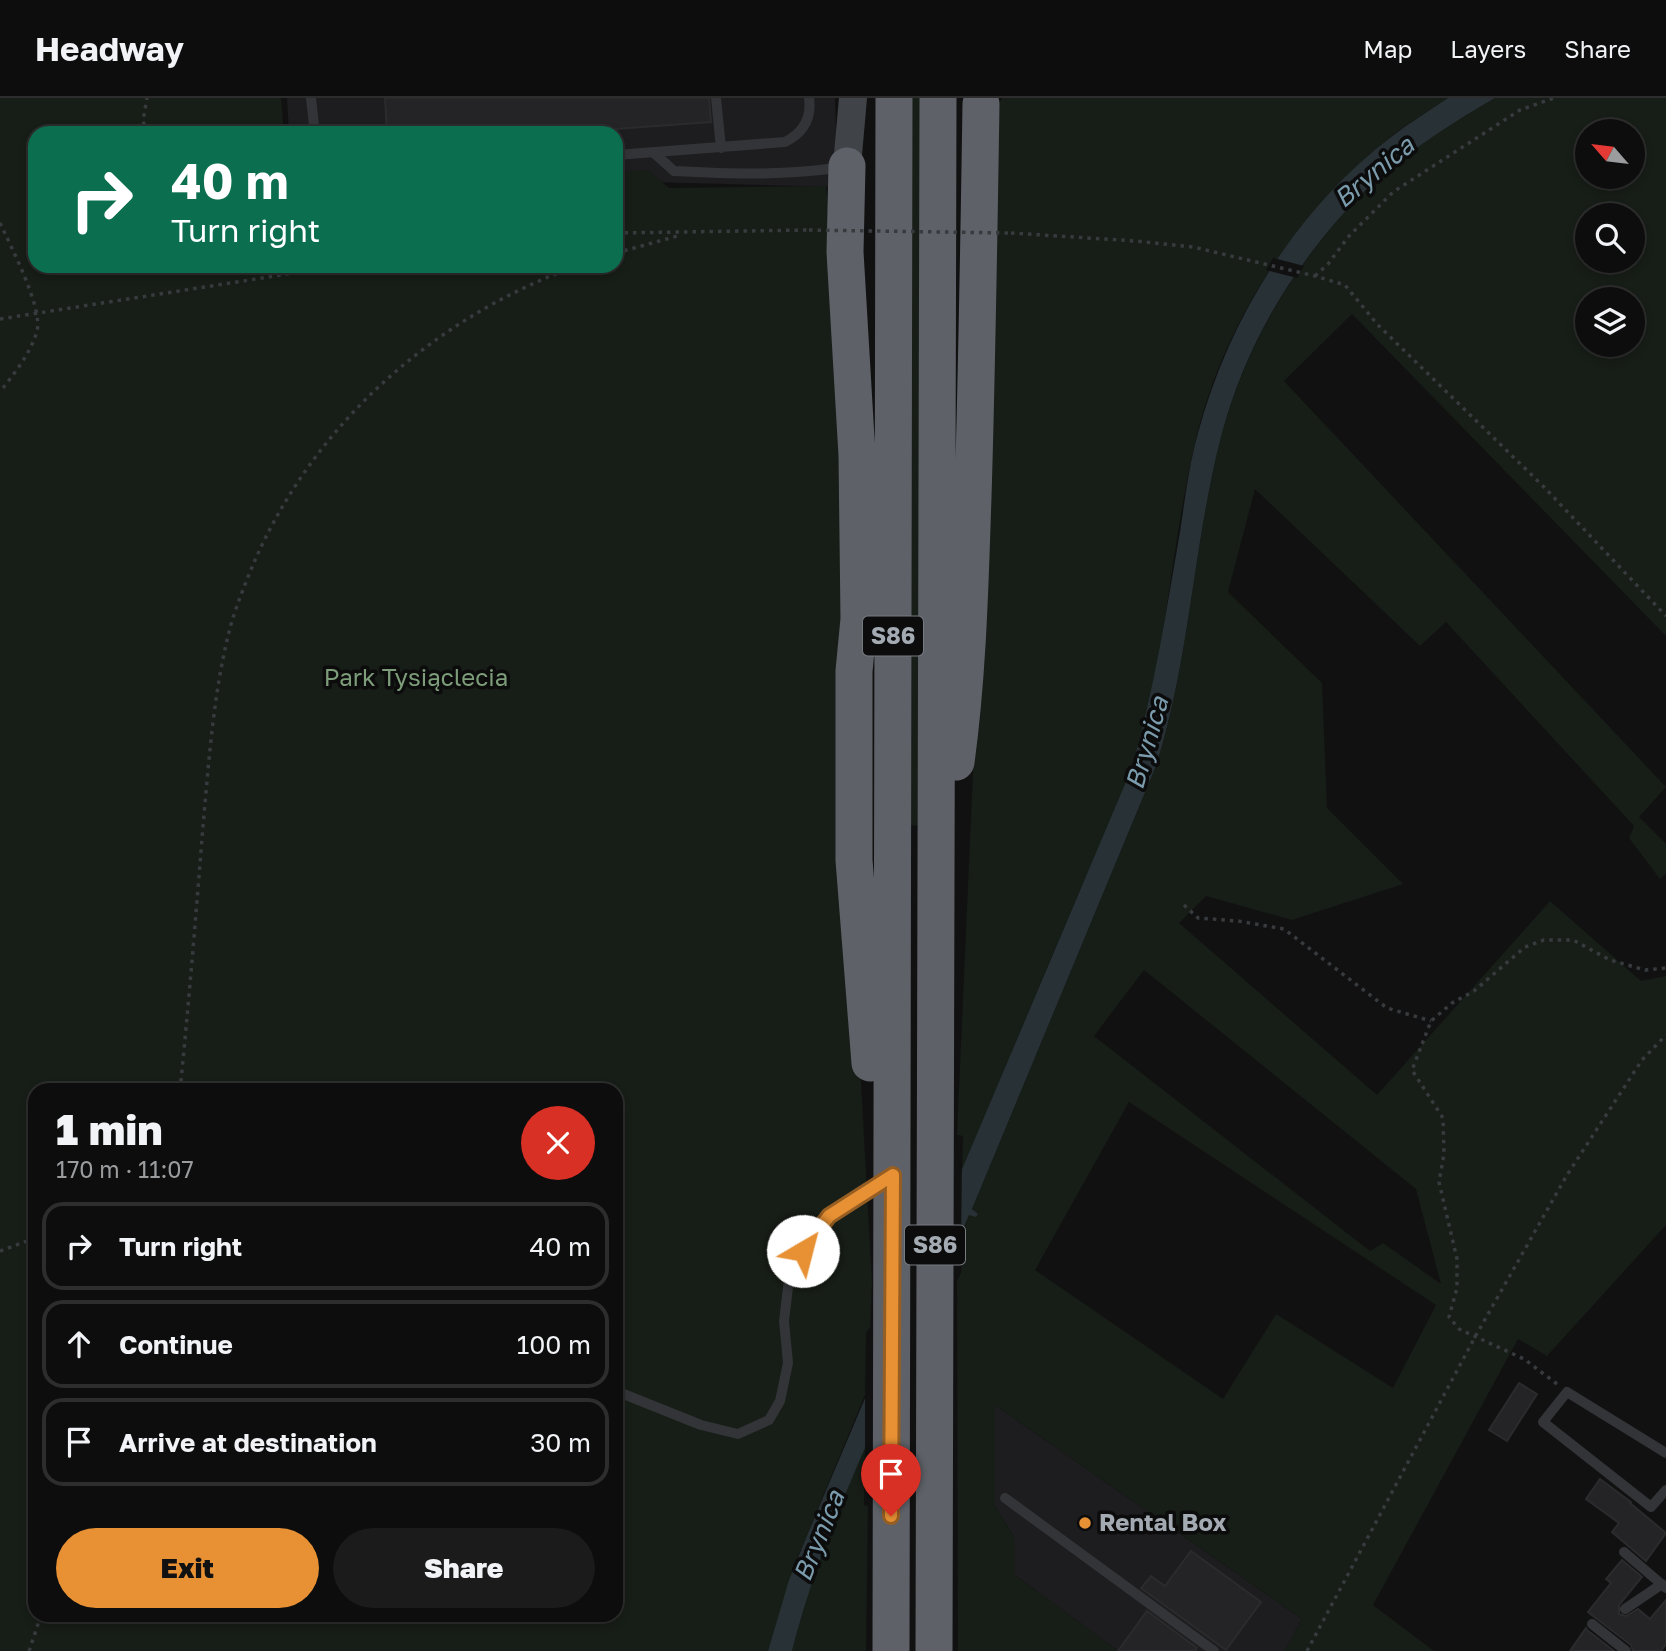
<!DOCTYPE html>
<meta charset="utf-8">
<style>
body{margin:0;font-family:"Golos Text",sans-serif;background:#1b1b1c;color:#f1f3f6;height:100vh;display:flex;flex-direction:column;font-size:26px;white-space:nowrap}
*{box-sizing:border-box;margin:0}
p{font-size:23px;color:#9a9c9e}
.icon{flex:none;width:38px;height:38px;fill:none;stroke:currentColor;stroke-width:2;stroke-linecap:round;stroke-linejoin:round}
.map{position:relative;flex:1;overflow:hidden}
.side{position:absolute;left:28px;top:985px;width:595px;height:539px;display:flex;flex-direction:column;background:#0d0d0e;border-radius:21px;box-shadow:0 4px 10px #0003,0 0 0 2px #2d2d2e}
.side>*{flex:none}
.guide{position:absolute;left:28px;top:28px;width:595px;height:147px;border-radius:21px;box-shadow:0 4px 10px #0003,0 0 0 2px #2d2d2e;background:#0b6e4f;color:#fff;overflow:hidden}
.needle{width:46px;rotate:298deg}
.fabs{position:absolute;left:1575px;top:21px;display:grid;gap:14px}
.fabs a{display:grid;place-items:center;width:70px;height:70px;border-radius:50%;background:#0d0d0e;box-shadow:0 4px 10px #0003,0 0 0 2px #2d2d2e;font-size:35px}
.pin{position:absolute;display:grid;place-items:center;width:60px;height:60px;color:#fff;margin:-72px -30px;border-radius:50% 50% 50% 0;rotate:-45deg;box-shadow:0 0 7px #0007}
.pin .icon{rotate:45deg}
.me{position:absolute;width:77px;margin:-38px;rotate:37deg;stroke-linejoin:round;filter:drop-shadow(0 0 5px #0008)}
.turn{display:flex;align-items:center;gap:24px;height:147px;padding:0 28px;font-size:32px}
.turn .icon{width:91px;height:91px;stroke-width:2.5}
.turn b{display:block;font-size:49px;line-height:60px}
.round{display:grid;place-items:center;flex:none;width:74px;height:74px;border-radius:37px;background:#1b1b1c}
.overview{display:flex;align-items:center;justify-content:space-between;height:119px;padding:0 28px}
h1{font-size:42px;font-weight:800;line-height:52px}
.primary-button{display:flex;gap:14px;margin-top:auto;padding:14px 28px}
.primary-button a{flex:1;height:80px;border-radius:42px;background:#e79134;color:#111;font-size:28px;font-weight:800;line-height:80px;text-align:center}
.primary-button a+a{background:#1b1b1c;color:#f1f3f6}
ul{padding:0;list-style:none}
li{display:flex;align-items:center;gap:21px;height:88px;margin:0 14px 10px;padding:0 14px;border:4px solid #2d2d2e;border-radius:21px}
li div{flex:1}
li b{display:block;font-size:26px}
li em{font-style:normal}
header{display:flex;align-items:center;gap:42px;box-sizing:border-box;height:98px;padding:0 35px;background:#0d0d0e;border-bottom:2px solid #2d2d2e}
header strong{font-size:33px}
nav{display:flex;gap:38px;margin-inline-start:auto;font-size:24px}
.map>svg:first-child{display:block}
</style>
<header>
<strong>Headway</strong>
<nav><a>Map</a><a>Layers</a><a>Share</a></nav>
</header>
<div class="map">
<svg width="1666" height="1553" viewBox="0 0 1666 1553">
<rect width="100%" height="100%" fill="#111112"/>
<path fill="#1d1d1f" d="M 287,0 L 835,0 L 838,89 L 616,83 L 616,35 L 289,35 Z
M 995,1307 L 1302,1521 L 1285,1553 L 1118,1553 L 1015,1477 L 1015,1441 L 995,1408 Z"/>
<path fill="#171d17" fill-rule="evenodd" d="M 0,0 L 281,0 L 284,35 L 35,35 L 35,168 L 616,168 L 616,74 L 648,72 L 669,90 L 826,88 L 835,170 L 848,747 L 872,1184 L 870,1229 L 866,1235 L 865,1297 L 795,1466 L 768,1553 L 0,1553 ZM 35,992 L 616,992 L 616,1517 L 35,1517 Z
M 908,0 L 923,0 L 921,728 L 908,727 Z
M 1002,0 L 1448,0 C 1428,14 1406,26 1388,41 C 1296,118 1226,220 1197,337 C 1170,447 1167,562 1131,670 C 1116,715 1094,760 1075,804 C 1037,893 1000,983 962,1072 L 963,1038 L 957,1037 L 987,358 L 998,7 Z
M 1495,0 L 1666,0 L 1666,538 L 1352,216 L 1284,283 L 1666,689 L 1639,719 L 1666,746 L 1666,776 L 1660,781 L 1629,740 L 1634,728 L 1446,524 L 1420,548 L 1255,391 L 1228,494 L 1322,585 L 1327,710 L 1403,786 L 1292,822 L 1206,798 L 1179,825 L 1377,997 L 1550,803 L 1641,883 L 1666,878 L 1666,1127 L 1547,1258 L 1518,1241 L 1373,1507 L 1434,1553 L 1285,1553 L 1302,1521 L 995,1307 L 995,1408 L 1015,1441 L 1015,1477 L 1118,1553 L 958,1553 L 957,1183 L 961,1175 L 963,1133 L 969,1117 L 978,1116 L 972,1111 L 1156,668 C 1190,561 1193,447 1221,339 C 1248,239 1302,153 1376,82 L 1378,84 L 1380,79 L 1431,38 ZM 1587,33 L 1633,33 L 1633,79 L 1587,79 ZM 1587,117 L 1633,117 L 1633,163 L 1587,163 ZM 1587,201 L 1633,201 L 1633,247 L 1587,247 ZM 1144,872 L 1416,1091 L 1441,1186 L 1383,1145 L 1370,1153 L 1094,938 ZM 1129,1004 L 1436,1207 L 1393,1290 L 1276,1216 L 1223,1301 L 1035,1172 Z
M 865,1348 L 864,1407 L 868,1408 L 866,1553 L 792,1553 C 810,1483 836,1414 865,1348 Z"/>
<path fill="#283135" d="M 1448,0 L 1495,0 C 1454,24 1416,48 1380,78 L 1382,82 L 1379,84 L 1376,82 C 1302,153 1247,239 1221,339 C 1193,447 1190,561 1156,668 L 972,1111 L 978,1116 L 976,1119 L 969,1117 C 910,1262 831,1400 792,1553 L 768,1553 L 789,1482 L 808,1435 L 1131,672 C 1154,594 1166,514 1180,434 C 1185,401 1189,367 1198,335 C 1229,220 1296,112 1391,39 C 1409,25 1429,13 1448,0 Z"/>
<path fill="#111112" d="M 1273,160 L 1289,164 L 1304,168 L 1297,180 L 1266,172 Z
M 962,1063 L 961,1145 L 865,1357 L 865,1288 Z"/>
<path fill="#242426" stroke="#2b2b2e" stroke-width="2" d="M 385,0 L 709,0 L 711,24 L 559,35 L 387,35 Z
M 1519,1285 L 1537,1296 L 1507,1343 L 1489,1332 Z
M 1600,1381 L 1631,1404 L 1630,1405 L 1666,1435 L 1646,1463 L 1612,1434 L 1619,1425 L 1586,1401 Z
M 1191,1453 L 1261,1504 L 1226,1552 L 1141,1490 L 1151,1478 L 1165,1488 Z
M 1622,1462 L 1642,1479 L 1619,1507 L 1619,1516 L 1626,1518 L 1638,1511 L 1650,1521 L 1666,1502 L 1666,1546 L 1661,1553 L 1633,1553 L 1631,1547 L 1588,1514 L 1611,1485 L 1606,1481 Z
M 1147,1513 L 1197,1550 L 1195,1553 L 1118,1553 Z
M 1586,1530 L 1587,1532 L 1614,1553 L 1570,1553 Z"/>
<g fill="none" stroke-linecap="round" stroke-linejoin="round">
<path stroke="#383b3e" stroke-width="3.5" stroke-dasharray="3.5 5" stroke-linecap="butt" d="M 128,35 L 147,32
M 147,35 L 143,23 L 147,0
M 0,125 C 11,149 43,210 37,233 C 31,255 13,277 0,294
M 616,135 L 809,132
M 1011,135 L 1135,143 L 1193,149 L 1315,178 L 1345,187 L 1377,226 L 1543,388 L 1666,518
M 616,155 L 681,137
M 1315,178 L 1328,166 L 1349,138 L 1393,94 L 1520,12 L 1554,0
M 0,221 L 339,168
M 1184,807 L 1198,820 L 1238,823 L 1284,831 L 1387,910 L 1431,923
M 180,992 C 189,904 196,816 203,728 C 209,663 213,598 229,534 C 234,514 242,494 250,474 C 309,330 431,221 576,168
M 0,1153 L 35,1140
M 1557,1286 L 1524,1261 L 1459,1231 L 1449,1219 L 1457,1190 L 1457,1161 L 1439,1084 L 1444,1056 L 1443,1020 L 1412,972 L 1431,923 L 1452,905 L 1474,893 L 1525,849 L 1544,842 L 1573,842 L 1610,862 L 1645,872 L 1666,870
M 29,1553 L 41,1517
M 1307,1553 L 1475,1239 L 1567,1077 L 1642,962 L 1666,937"/>
<path stroke="#323437" stroke-width="10" d="M 311,0 L 314,27 L 317,35
M 716,0 L 721,50
M 654,55 L 674,73 C 731,76 785,78 842,69
M 616,57 L 785,44 C 803,35 812,21 809,0
M 616,1293 L 701,1327 L 738,1336 L 769,1322 L 780,1303 L 788,1265 L 784,1223 L 789,1181 L 803,1153 L 829,1118 L 884,1083
M 1666,1355 L 1567,1294 L 1543,1324 L 1651,1409 L 1666,1392
M 1005,1400 L 1214,1553
M 1624,1454 L 1666,1490
M 1625,1511 L 1662,1486
M 1592,1526 L 1626,1553"/>
<path stroke="#404347" stroke-width="28" d="M 847,68 L 853,0"/>
<path stroke="#5e6268" stroke-width="37" d="M 847,68 L 845,154 L 857,357 L 859,521 L 854,573 L 854,762 L 870,965
M 956,664 C 968,576 970,487 973,399 C 977,268 979,137 981,6
M 891,1553 L 894,0
M 934,1553 L 938,0"/>
<path stroke="#383b3e" stroke-width="3.5" stroke-dasharray="3.5 5" stroke-linecap="butt" d="M 809,132 L 1011,135"/>
</g>
<g fill="none" stroke-linecap="round" stroke-linejoin="round">
<g stroke="#965e22" stroke-width="18">
<path id="route" d="M 803,1153 L 829,1118 L 893,1077 L 891,1418"/>
</g>
<use href="#route" stroke="#e79134" stroke-width="12"/>
</g>
<circle fill="#e79134" stroke="#0c0c0d" stroke-width="2.5" cx="1085" cy="1425" r="7"/>
<g text-anchor="middle" stroke-width="7" stroke-linejoin="round" paint-order="stroke">
<g fill="#0c0c0d" stroke="#767b80" stroke-width="2">
<rect x="863" y="518.5" width="60" height="39" rx="5"/>
<rect x="905" y="1127.5" width="60" height="39" rx="5"/>
</g>
<g font-size="23" font-weight="bold" fill="#a3aab2">
<text x="893" y="546">S86</text>
<text x="935" y="1155">S86</text>
</g>
<g font-size="24" fill="#7d9d7a" stroke="#0c0c0d">
<text x="416" y="588">Park Tysiąclecia</text>
</g>
<g font-size="24" font-weight="bold" fill="#a3aab2" stroke="#0c0c0d" text-anchor="start">
<text x="1099" y="1433">Rental Box</text>
</g>
<g font-size="26" font-style="italic" fill="#7b9cac" stroke="#0c0c0d">
<text transform="translate(1374 74) rotate(-40)" y="9">Brynica</text>
<text transform="translate(1147 645) rotate(-74)" y="9">Brynica</text>
<text transform="translate(819 1438) rotate(-68)" y="9">Brynica</text>
</g>
</g>
</svg>
<div class="fabs">
<a><svg class="needle" viewBox="-14 -14 28 28"><path d="M0-13l5 13h-10z" fill="#e53935"/><path d="M0 13l5-13h-10z" fill="#9a9c9e"/></svg></a>
<a><svg class="icon" aria-label="search" viewBox="0 0 24 24"><circle cx="10" cy="10" r="6"/><path d="M15 15l6 6"/></svg></a>
<a><svg class="icon" aria-label="layers" viewBox="0 0 24 24"><path d="M12 4l9 5-9 5-9-5zM3 14l9 5 9-5"/></svg></a>
</div>
<div class="pin" style="left:891px;top:1418px;background:#d93025"><svg class="icon" aria-label="arrive" viewBox="0 0 24 24"><path d="M6 21V4h12l-3 4 3 4H6"/></svg></div>
<svg class="me" style="left:803px;top:1153px" viewBox="-20 -20 40 40"><circle r="19" fill="#fff"/><path d="M0-13L10 11 0 6-10 11z" fill="#e79134"/></svg>
<div class="guide">
<div class="turn"><svg class="icon" aria-label="right" viewBox="0 0 24 24"><path d="M7 20v-9h11M14 6l5 5-5 5"/></svg><div><b>40 m</b>Turn right</div></div>
</div>
<section class="side">
<div class="overview"><div><h1>1 min</h1><p>170 m · 11:07</p></div><a class="round" style="background:#d93025;color:#fff"><svg class="icon" aria-label="close" viewBox="0 0 24 24"><path d="M6 6l12 12M18 6L6 18"/></svg></a></div>
<ul>
<li><svg class="icon" aria-label="right" viewBox="0 0 24 24"><path d="M7 20v-9h11M14 6l5 5-5 5"/></svg><div><b>Turn right</b></div><em>40 m</em></li>
<li><svg class="icon" aria-label="ahead" viewBox="0 0 24 24"><path d="M12 20V5M6 11l6-6 6 6"/></svg><div><b>Continue</b></div><em>100 m</em></li>
<li><svg class="icon" aria-label="arrive" viewBox="0 0 24 24"><path d="M6 21V4h12l-3 4 3 4H6"/></svg><div><b>Arrive at destination</b></div><em>30 m</em></li>
</ul>
<div class="primary-button"><a>Exit</a><a>Share</a></div>
</section>
</div>
